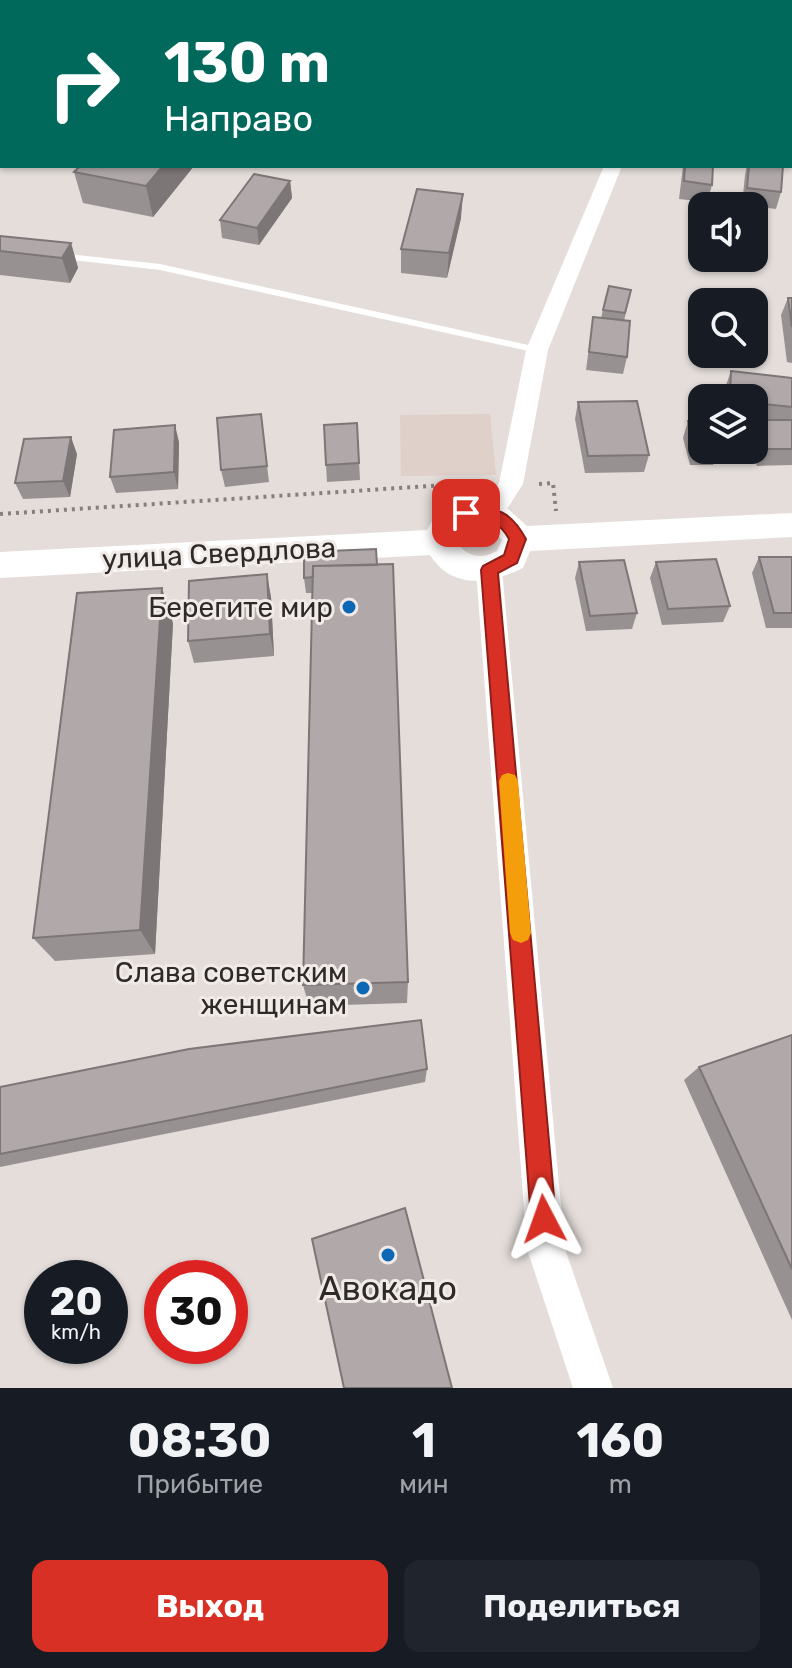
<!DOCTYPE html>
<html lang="ru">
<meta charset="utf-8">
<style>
body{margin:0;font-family:Rubik,sans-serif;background:#20242c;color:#f1f3f6;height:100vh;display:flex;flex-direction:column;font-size:30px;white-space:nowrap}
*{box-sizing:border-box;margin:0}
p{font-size:26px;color:#9ea1a6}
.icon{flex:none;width:44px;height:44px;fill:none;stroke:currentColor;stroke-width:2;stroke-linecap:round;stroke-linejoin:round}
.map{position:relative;height:1388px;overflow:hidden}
.drawer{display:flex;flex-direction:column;background:#171b24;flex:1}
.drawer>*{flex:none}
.guide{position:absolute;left:0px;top:0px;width:792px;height:168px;box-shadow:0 2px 6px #0004;background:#00695c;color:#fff;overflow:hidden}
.tools{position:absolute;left:688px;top:192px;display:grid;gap:16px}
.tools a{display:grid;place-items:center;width:80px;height:80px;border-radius:16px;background:#171b24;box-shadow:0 2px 6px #0004;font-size:40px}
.speed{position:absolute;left:24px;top:1260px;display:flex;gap:16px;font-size:40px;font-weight:700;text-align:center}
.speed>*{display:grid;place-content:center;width:104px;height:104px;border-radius:50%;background:#171b24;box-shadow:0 2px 6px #0004;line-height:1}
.speed small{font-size:20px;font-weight:400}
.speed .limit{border:12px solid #d22;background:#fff;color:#111}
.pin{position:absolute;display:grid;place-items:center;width:68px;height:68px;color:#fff;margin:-34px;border-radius:16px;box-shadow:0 4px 12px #0006}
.me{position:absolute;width:88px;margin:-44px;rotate:356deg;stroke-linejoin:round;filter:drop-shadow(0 0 6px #0008)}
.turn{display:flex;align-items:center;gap:28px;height:168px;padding:0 32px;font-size:36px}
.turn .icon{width:104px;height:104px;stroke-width:2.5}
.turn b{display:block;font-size:56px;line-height:68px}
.eta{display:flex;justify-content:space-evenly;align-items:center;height:136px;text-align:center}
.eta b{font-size:48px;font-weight:700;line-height:56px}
.button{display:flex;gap:16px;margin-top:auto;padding:16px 32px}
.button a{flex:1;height:92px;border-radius:16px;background:#d93025;color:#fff;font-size:32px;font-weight:700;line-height:92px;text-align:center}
.button a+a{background:#20242c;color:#f1f3f6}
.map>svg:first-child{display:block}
</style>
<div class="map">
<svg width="792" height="1388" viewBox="0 0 792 1388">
<rect width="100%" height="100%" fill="#e4ddda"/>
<path fill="#dfd0c9" d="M 490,414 L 496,475 L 401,476 L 400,415 Z"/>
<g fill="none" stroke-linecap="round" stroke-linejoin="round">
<path fill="#dc84b9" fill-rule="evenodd" d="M 352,0 L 359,0 L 362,2 L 355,2 Z
M 790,73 L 792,73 L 792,77 L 790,77 Z"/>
<path stroke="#85807e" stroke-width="4" stroke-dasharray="3 5" stroke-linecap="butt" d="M 539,484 L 553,483 L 556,511
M 0,514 L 461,484"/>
<path fill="#fff" fill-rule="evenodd" d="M 59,253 L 160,264 L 537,347 L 542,350 L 537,353 L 160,270 L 55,258 L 54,256 Z"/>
<path fill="#fff" fill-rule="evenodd" d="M 283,0 L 301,0 L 303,2 L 285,2 Z
M 391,0 L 409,0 L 411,2 L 393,2 Z
M 689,0 L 705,0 L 688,2 Z
M 790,54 L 792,54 L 792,64 L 790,64 Z
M 790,110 L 792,110 L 790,121 Z
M 604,166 L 622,166 L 548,350 L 523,484 L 500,520 L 491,523 L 482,520 L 479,514 L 499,483 L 526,350 Z
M 489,560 L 498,563 L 502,570 L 565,1249 L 613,1388 L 573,1388 L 527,1249 L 476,570 L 480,563 Z"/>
<path fill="#fff" fill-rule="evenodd" d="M 466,501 L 508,509 L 527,526 L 792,513 L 792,537 L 530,551 L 523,568 C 490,584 452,590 430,555 L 0,578 L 0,552 L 427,530 L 435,516 ZM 471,525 C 485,526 492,529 502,540 L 497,551 C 479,560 468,557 455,541 L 459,531 Z"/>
</g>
<path fill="#989191" d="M 169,0 L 188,0 L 187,2 L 169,1 Z
M 212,0 L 241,0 L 239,2 L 212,2 Z
M 80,166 L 194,166 L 153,217 L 83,203 L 74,172 Z
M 683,166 L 713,166 L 712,185 L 707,202 L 679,199 Z
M 747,166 L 783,166 L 781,192 L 776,209 L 742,205 L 745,175 Z
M 290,181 L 292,198 L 259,245 L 222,238 L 220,220 Z
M 461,218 L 447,278 L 401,273 L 401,249 Z
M 0,236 L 71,243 L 78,268 L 70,283 L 0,275 Z
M 631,290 L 624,321 L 627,357 L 623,374 L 586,370 L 593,317 L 601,318 L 603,310 Z
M 788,298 L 792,298 L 792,363 L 787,362 L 781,315 Z
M 731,371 L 792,378 L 792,465 L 757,466 L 752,450 L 754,450 L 755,421 L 754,421 L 754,398 L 725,398 L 725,388 Z
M 578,402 L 649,455 L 644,472 L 585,473 L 575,419 Z
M 261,414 L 269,482 L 225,487 L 221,470 Z
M 688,421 L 702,421 L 702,450 L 719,450 L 713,465 L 690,465 L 683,438 Z
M 357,423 L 360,480 L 327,482 L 326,465 Z
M 179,442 L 178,489 L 116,493 L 110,477 Z
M 77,454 L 70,497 L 23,499 L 15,483 Z
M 376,549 L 408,982 L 407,1003 L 309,1006 L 303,985 L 312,593 L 306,593 L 304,578 Z
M 759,557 L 792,557 L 792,628 L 766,628 L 752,573 Z
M 579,562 L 637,613 L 632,629 L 586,631 L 575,578 Z
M 656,562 L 730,606 L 723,622 L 662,625 L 650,578 Z
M 271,597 L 274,656 L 194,663 L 188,641 Z
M 173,623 L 155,954 L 55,961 L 33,938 Z
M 792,1035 L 792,1320 L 684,1080 L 699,1067 Z
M 427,1069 L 425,1082 L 0,1167 L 0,1087 Z"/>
<path fill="#7c7676" d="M 163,166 L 194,166 L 153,217 L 146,186 Z
M 290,181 L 292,198 L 259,245 L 257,228 Z
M 463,194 L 461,218 L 447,278 L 449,253 Z
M 71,243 L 78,268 L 70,283 L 62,258 Z
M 175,425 L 179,442 L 178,489 L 174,472 Z
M 71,437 L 77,454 L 70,497 L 63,481 Z
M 267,574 L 271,597 L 274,656 L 270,634 Z
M 162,588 L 173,623 L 155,954 L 140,930 Z"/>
<path fill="#b1a9a9" stroke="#7c7676" stroke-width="2" d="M 459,0 L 480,0 L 480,2 L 459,2 Z
M 502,0 L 527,0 L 527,2 L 503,2 Z
M 545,0 L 583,0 L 583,2 L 545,2 Z
M 603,0 L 628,0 L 628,2 L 604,2 Z
M 631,0 L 667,0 L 667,2 L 631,2 Z
M 80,166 L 163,166 L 146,186 L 74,172 Z
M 685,166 L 713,166 L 712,185 L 684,181 Z
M 749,166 L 783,166 L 781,192 L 747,188 Z
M 254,174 L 290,181 L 257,228 L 220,220 Z
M 417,189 L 463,194 L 449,253 L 401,249 Z
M 0,236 L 71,243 L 62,258 L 0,251 Z
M 609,286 L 631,290 L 625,313 L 603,310 Z
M 788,298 L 792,298 L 792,327 Z
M 593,317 L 630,321 L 627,357 L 589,352 Z
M 731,371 L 792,378 L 792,407 L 754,403 L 754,398 L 730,398 Z
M 637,401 L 649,455 L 588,456 L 578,402 Z
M 261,414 L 267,466 L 221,470 L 217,418 Z
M 755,420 L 792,420 L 792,449 L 764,449 Z
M 688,421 L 702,421 L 702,448 L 695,448 Z
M 357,423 L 359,463 L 326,465 L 324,425 Z
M 175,425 L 174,472 L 110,477 L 114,430 Z
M 71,437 L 63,481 L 15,483 L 24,439 Z
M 376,549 L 377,565 L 313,566 L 313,577 L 304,578 L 304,552 Z
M 759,557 L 792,557 L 792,613 L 774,613 Z
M 716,559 L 730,606 L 668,609 L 656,562 Z
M 624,560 L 637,613 L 590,616 L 579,562 Z
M 393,564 L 408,982 L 303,985 L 313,566 Z
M 267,574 L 270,634 L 188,641 L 189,581 Z
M 162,588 L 140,930 L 33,938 L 77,593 Z
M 421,1020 L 427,1069 L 0,1154 L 0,1087 L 189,1049 Z
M 792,1035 L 792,1269 L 699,1067 Z
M 405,1208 L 452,1388 L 344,1388 L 312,1239 Z"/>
<path fill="#d93025" stroke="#8d1f18" stroke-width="2" d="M 466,507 C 498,508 510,510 526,539 L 517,563 L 498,573 L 556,1219 L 552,1227 L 544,1231 L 535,1227 L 531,1219 L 481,570 L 483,566 L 504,555 L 509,539 C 497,516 481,522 460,517 L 458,513 Z"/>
<path fill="#f59e0b" d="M 508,773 L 515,775 L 518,781 L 531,933 L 528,940 L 521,943 L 513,940 L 510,933 L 499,781 L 502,775 Z"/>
<g fill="#0c67b4" stroke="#f1eae7" stroke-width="3">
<circle cx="349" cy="607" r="8"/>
<circle cx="363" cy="988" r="8"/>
<circle cx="388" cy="1255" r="8"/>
</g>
<g text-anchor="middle" stroke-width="6" stroke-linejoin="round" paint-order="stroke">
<g font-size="28" fill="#2d2a29" stroke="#f1eae7">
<text transform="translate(219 553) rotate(-3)" y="10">улица Свердлова</text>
</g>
<g font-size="28" fill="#2d2a29" stroke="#f1eae7" text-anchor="end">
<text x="333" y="617">Берегите мир</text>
<text x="347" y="982">Слава советским<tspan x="347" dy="32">женщинам</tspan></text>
</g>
<g font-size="34" fill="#2d2a29" stroke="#f1eae7">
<text x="388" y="1300">Авокадо</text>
</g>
</g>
</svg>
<div class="tools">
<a><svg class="icon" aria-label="sound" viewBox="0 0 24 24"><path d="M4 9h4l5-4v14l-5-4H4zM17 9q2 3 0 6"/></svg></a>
<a><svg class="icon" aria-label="search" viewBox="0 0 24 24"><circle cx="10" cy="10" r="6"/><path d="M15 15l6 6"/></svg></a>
<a><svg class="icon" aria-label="layers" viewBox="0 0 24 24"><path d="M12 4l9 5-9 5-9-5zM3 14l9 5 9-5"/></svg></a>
</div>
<div class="speed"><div>20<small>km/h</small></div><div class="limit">30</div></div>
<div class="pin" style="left:466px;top:513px;background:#d93025"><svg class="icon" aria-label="arrive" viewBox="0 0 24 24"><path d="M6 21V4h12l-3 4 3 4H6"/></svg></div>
<svg class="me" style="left:544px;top:1219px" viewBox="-20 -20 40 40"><path d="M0-17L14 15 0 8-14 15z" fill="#d93025" stroke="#fff" stroke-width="4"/></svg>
<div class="guide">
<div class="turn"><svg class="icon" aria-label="right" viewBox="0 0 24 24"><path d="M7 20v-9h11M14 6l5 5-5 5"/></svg><div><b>130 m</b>Направо</div></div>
</div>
</div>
<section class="drawer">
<div class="eta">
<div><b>08:30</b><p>Прибытие</p></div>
<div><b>1</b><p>мин</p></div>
<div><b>160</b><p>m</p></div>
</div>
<div class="button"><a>Выход</a><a>Поделиться</a></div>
</section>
